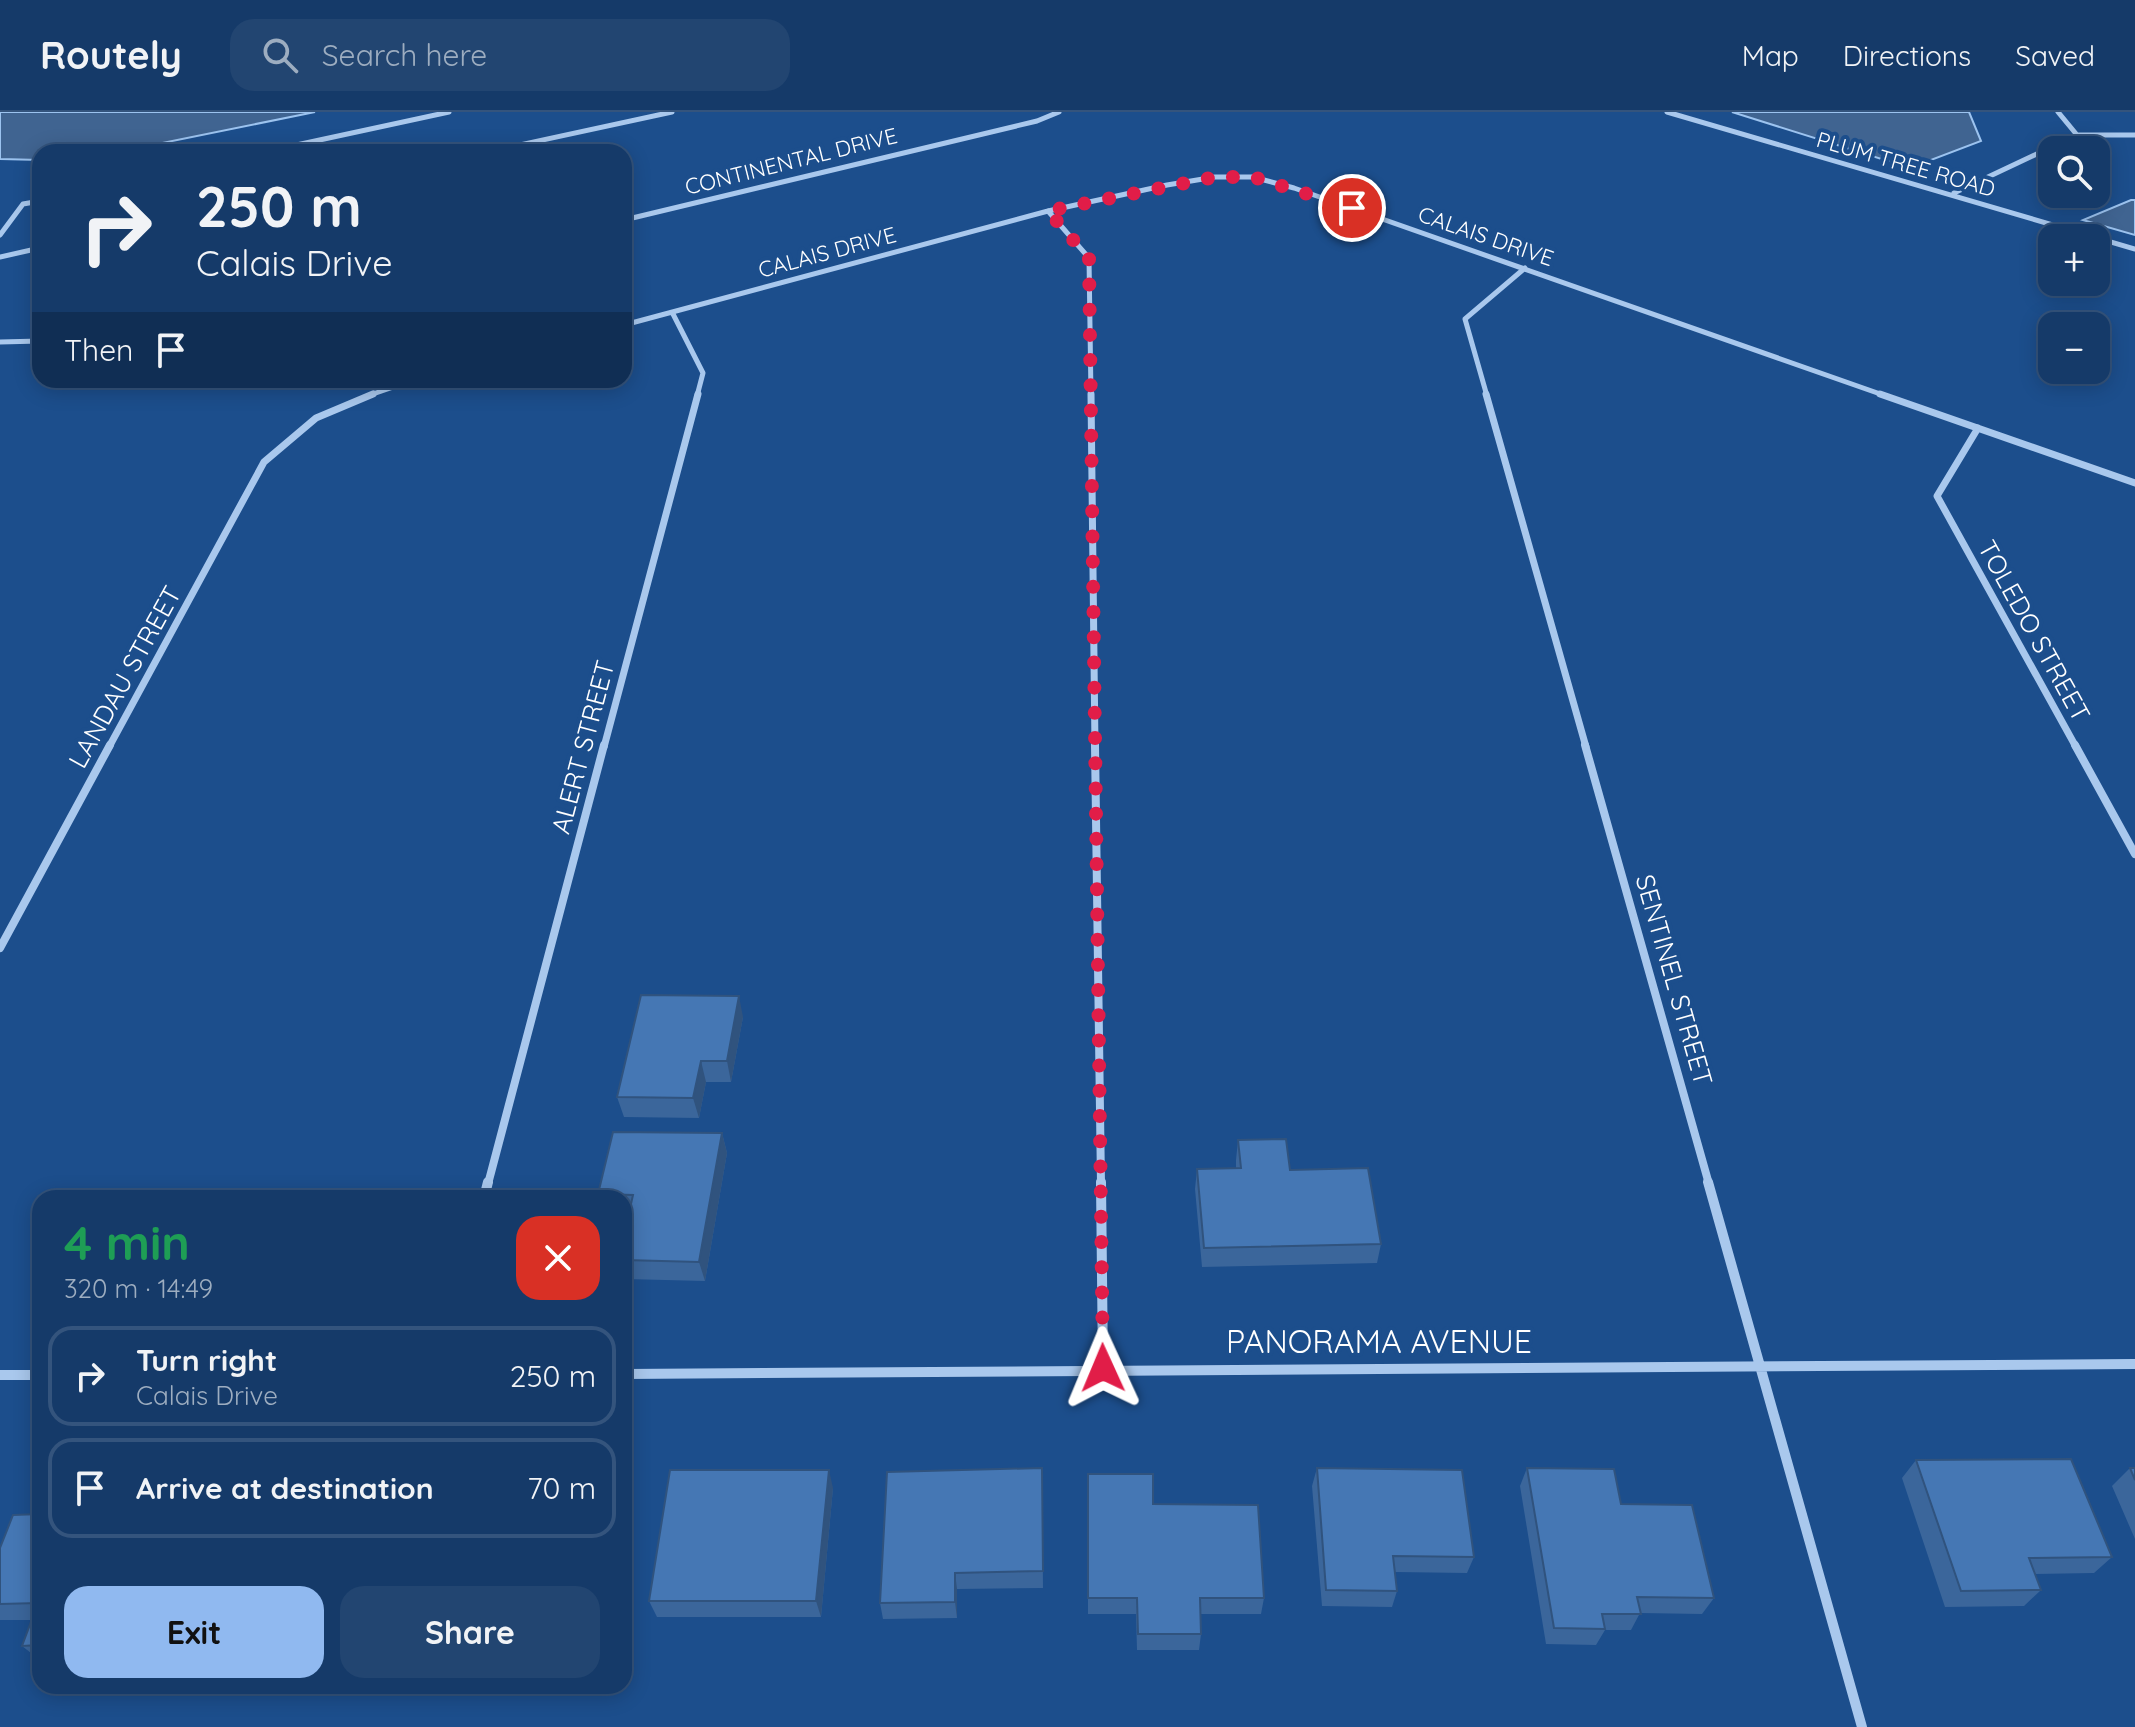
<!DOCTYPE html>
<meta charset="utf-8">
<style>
body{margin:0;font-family:Quicksand,sans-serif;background:#224571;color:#f1f3f6;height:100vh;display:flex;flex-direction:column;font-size:30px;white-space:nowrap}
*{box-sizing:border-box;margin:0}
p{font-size:26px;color:#9dadc0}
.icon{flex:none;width:44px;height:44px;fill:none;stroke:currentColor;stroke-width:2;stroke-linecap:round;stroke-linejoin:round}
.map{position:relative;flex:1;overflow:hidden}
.sheet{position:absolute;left:32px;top:1078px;width:600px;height:504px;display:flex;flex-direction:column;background:#153a69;border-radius:24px;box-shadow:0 4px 20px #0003,0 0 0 2px #34547d}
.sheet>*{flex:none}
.hud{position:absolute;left:32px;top:32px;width:600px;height:244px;border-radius:24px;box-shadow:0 4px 20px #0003,0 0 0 2px #34547d;background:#153a69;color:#f1f3f6;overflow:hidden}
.controls{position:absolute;left:2038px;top:24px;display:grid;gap:16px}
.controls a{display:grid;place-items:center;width:72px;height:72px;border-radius:16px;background:#153a69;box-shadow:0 4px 20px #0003,0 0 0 2px #34547d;font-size:40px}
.pin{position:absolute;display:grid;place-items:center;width:68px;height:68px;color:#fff;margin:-34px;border:4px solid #fff;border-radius:50%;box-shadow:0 2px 8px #0007}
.me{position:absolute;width:88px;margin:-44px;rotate:359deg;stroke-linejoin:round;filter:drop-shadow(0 0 6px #0008)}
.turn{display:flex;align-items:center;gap:28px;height:168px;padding:0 32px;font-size:36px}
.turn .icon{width:104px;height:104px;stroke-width:2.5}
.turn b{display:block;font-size:56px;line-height:68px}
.then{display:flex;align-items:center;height:76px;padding:0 32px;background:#0003;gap:16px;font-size:30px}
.round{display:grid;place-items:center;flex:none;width:84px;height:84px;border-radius:24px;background:#224571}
.summary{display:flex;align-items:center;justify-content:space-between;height:136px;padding:0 32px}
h1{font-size:48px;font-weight:800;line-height:60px;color:#1e9e55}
.cta{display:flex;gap:16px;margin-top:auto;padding:16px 32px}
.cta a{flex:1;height:92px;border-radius:24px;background:#90b9f0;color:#111;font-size:32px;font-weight:800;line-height:92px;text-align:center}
.cta a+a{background:#224571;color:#f1f3f6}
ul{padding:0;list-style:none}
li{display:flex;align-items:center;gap:24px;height:100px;margin:0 16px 12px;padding:0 16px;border:4px solid #34547d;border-radius:24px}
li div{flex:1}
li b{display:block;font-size:30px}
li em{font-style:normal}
header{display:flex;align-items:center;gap:48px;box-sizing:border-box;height:112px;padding:0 40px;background:#153a69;border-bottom:2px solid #34547d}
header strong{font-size:38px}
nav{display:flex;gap:44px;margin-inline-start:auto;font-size:28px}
.search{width:560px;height:72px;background:#224571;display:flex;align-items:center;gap:20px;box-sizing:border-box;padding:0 28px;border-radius:24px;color:#9dadc0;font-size:30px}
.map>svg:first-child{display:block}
</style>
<header>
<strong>Routely</strong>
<div class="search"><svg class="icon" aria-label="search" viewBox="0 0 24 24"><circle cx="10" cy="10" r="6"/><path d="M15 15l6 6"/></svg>Search here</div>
<nav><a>Map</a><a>Directions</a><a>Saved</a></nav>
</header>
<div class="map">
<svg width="2135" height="1615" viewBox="0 0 2135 1615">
<rect width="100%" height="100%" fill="#1c4e8c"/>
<path fill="#406491" stroke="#9cc3ef" stroke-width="2" d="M 0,0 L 315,0 L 123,39 L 40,40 L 40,48 L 0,47 Z
M 1732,0 L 1969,0 L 1981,29 L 1910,56 Z
M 2131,88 L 2135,88 L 2135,123 L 2083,108 Z"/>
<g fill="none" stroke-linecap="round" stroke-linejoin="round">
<path stroke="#a9c8ed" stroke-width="5" d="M 1667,0 L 2135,137
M 2058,0 L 2077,23
M 264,40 L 449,0
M 487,40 L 672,0
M 1954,81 L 2077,23 L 2135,23
M 1048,99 L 1089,146 L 1091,284
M 624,108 L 1037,9 L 1059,0
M 0,123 L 23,92 L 40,89
M 0,145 L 40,136
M 672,200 L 703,261 L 697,284
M 624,213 L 1048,99 L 1167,73 L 1215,65 L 1253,65 L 1294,76 L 1886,284
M 0,230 L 40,229
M 367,284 L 414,268
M 1487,284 L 1465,207 L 1525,156"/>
<path stroke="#a9c8ed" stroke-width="7" d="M 1091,282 L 1095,635
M 1486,282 L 1586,635
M 1880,282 L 2135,371
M 1978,316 L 1937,384 L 2076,635
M 109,635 L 264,350 L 316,306 L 373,282
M 604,635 L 698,282"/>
<path stroke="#a9c8ed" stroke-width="8" d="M 1095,633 L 1101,1072
M 1585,633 L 1709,1072
M 2075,633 L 2135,742
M 0,836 L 110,633
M 488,1072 L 604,633"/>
<path stroke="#a9c8ed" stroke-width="10" d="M 1101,1070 L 1103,1256
M 1708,1070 L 1862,1615
M 484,1086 L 488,1070
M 624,1262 L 2135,1252
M 0,1263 L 40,1263"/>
</g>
<path fill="#3b669b" d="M 743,905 L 731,970 L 706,970 L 699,1006 L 624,1005 L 617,985 Z
M 722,1021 L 727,1041 L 705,1169 L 625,1167 L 624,1163 L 624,1123 L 629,1103 L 624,1103 L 624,1086 L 599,1086 L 598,1082 Z
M 1238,1028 L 1290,1058 L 1381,1132 L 1377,1151 L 1202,1155 L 1195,1077 L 1197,1057 L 1236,1056 L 1236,1048 Z
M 1916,1348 L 2112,1445 L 2094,1461 L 2035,1462 L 2041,1478 L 2024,1494 L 1945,1495 L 1902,1366 Z
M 1042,1356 L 1043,1476 L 957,1477 L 957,1506 L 883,1507 L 880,1491 Z
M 1317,1356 L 1474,1445 L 1467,1461 L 1395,1460 L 1397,1479 L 1392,1495 L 1322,1494 L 1312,1374 Z
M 1527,1356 L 1621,1392 L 1714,1486 L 1702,1502 L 1640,1501 L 1631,1518 L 1605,1518 L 1596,1533 L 1546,1532 L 1520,1374 Z
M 2130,1356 L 2135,1356 L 2135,1427 L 2112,1374 Z
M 1088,1362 L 1153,1392 L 1264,1486 L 1261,1502 L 1200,1502 L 1201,1522 L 1199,1538 L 1137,1538 L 1136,1502 L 1088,1502 Z
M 833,1376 L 821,1505 L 657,1505 L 649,1489 Z
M 40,1402 L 40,1548 L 22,1534 L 32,1508 L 0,1508 L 0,1436 Z"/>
<path fill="#30537e" d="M 739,884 L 743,905 L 731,970 L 727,949 Z
M 701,949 L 706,970 L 699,1006 L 693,986 Z
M 722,1021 L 727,1041 L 705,1169 L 699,1150 Z
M 829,1358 L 833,1376 L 821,1505 L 816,1489 Z
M 624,1370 L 632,1387 L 624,1426 Z
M 955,1461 L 957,1477 L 957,1506 L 955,1490 Z"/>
<path fill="#4577b4" stroke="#30537e" stroke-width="2" d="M 641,883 L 739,884 L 727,949 L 701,949 L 693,986 L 617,985 Z
M 613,1020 L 722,1021 L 699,1150 L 624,1148 L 624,1123 L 633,1083 L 598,1082 Z
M 1286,1027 L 1290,1058 L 1368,1056 L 1381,1132 L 1204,1136 L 1197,1057 L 1241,1056 L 1238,1028 Z
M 2071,1347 L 2112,1445 L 2029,1446 L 2041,1478 L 1961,1479 L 1916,1348 Z
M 1042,1356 L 1043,1459 L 955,1461 L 955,1490 L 880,1491 L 887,1360 Z
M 1317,1356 L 1462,1358 L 1474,1445 L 1393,1444 L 1397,1479 L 1326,1478 Z
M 1527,1356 L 1614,1357 L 1621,1392 L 1692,1393 L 1714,1486 L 1637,1485 L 1641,1502 L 1602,1502 L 1605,1517 L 1554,1516 Z
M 2130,1356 L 2135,1356 L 2135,1368 Z
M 670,1358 L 829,1358 L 816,1489 L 649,1489 Z
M 1088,1362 L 1153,1362 L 1153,1392 L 1258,1393 L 1264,1486 L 1200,1486 L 1201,1522 L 1138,1522 L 1137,1486 L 1088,1486 Z
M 40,1402 L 40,1533 L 22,1534 L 38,1491 L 0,1492 L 0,1436 L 13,1403 Z"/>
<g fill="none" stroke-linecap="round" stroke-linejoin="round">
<path stroke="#e11d48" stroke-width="14" stroke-dasharray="0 25.2" d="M 1103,1256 L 1089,146 L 1048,99 L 1215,65 L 1253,65 L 1352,96"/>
</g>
<g text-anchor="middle" stroke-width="8" stroke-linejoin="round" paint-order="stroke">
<g font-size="22" fill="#fff" stroke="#1c4e8c">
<text transform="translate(791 49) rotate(-14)" y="8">CONTINENTAL DRIVE</text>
<text transform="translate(1906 52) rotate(16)" y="8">PLUM TREE ROAD</text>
<text transform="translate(1486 124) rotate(19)" y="8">CALAIS DRIVE</text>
<text transform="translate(827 140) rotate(-15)" y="8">CALAIS DRIVE</text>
</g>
<g font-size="26" fill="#fff" stroke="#1c4e8c">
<text transform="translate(2034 519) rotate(61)" y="9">TOLEDO STREET</text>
<text transform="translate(125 565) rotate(-61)" y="9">LANDAU STREET</text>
<text transform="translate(583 635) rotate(-75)" y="9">ALERT STREET</text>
<text transform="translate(1674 868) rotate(74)" y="9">SENTINEL STREET</text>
</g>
<g font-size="32" fill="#fff" stroke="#1c4e8c">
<text x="1379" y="1241">PANORAMA AVENUE</text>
</g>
</g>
</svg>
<div class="controls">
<a><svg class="icon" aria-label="search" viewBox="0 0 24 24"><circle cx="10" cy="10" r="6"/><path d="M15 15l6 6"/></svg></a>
<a>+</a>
<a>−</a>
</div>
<div class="pin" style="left:1352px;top:96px;background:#d93025"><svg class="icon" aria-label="arrive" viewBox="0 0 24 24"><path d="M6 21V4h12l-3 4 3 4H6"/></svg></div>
<svg class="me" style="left:1103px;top:1256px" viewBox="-20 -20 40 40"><path d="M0-17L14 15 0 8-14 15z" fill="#e11d48" stroke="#fff" stroke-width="4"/></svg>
<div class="hud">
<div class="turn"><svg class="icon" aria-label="right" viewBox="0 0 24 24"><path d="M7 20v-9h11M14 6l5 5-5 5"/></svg><div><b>250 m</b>Calais Drive</div></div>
<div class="then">Then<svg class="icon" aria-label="arrive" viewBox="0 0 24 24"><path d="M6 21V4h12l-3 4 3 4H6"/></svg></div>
</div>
<section class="sheet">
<div class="summary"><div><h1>4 min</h1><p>320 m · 14:49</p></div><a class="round" style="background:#d93025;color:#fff"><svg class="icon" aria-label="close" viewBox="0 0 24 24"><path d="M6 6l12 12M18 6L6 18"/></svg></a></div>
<ul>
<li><svg class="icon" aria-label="right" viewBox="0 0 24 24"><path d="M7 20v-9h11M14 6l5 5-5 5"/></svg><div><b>Turn right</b><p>Calais Drive</p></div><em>250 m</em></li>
<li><svg class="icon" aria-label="arrive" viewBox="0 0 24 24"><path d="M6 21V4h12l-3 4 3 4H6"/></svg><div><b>Arrive at destination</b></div><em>70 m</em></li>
</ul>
<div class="cta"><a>Exit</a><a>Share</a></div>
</section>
</div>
